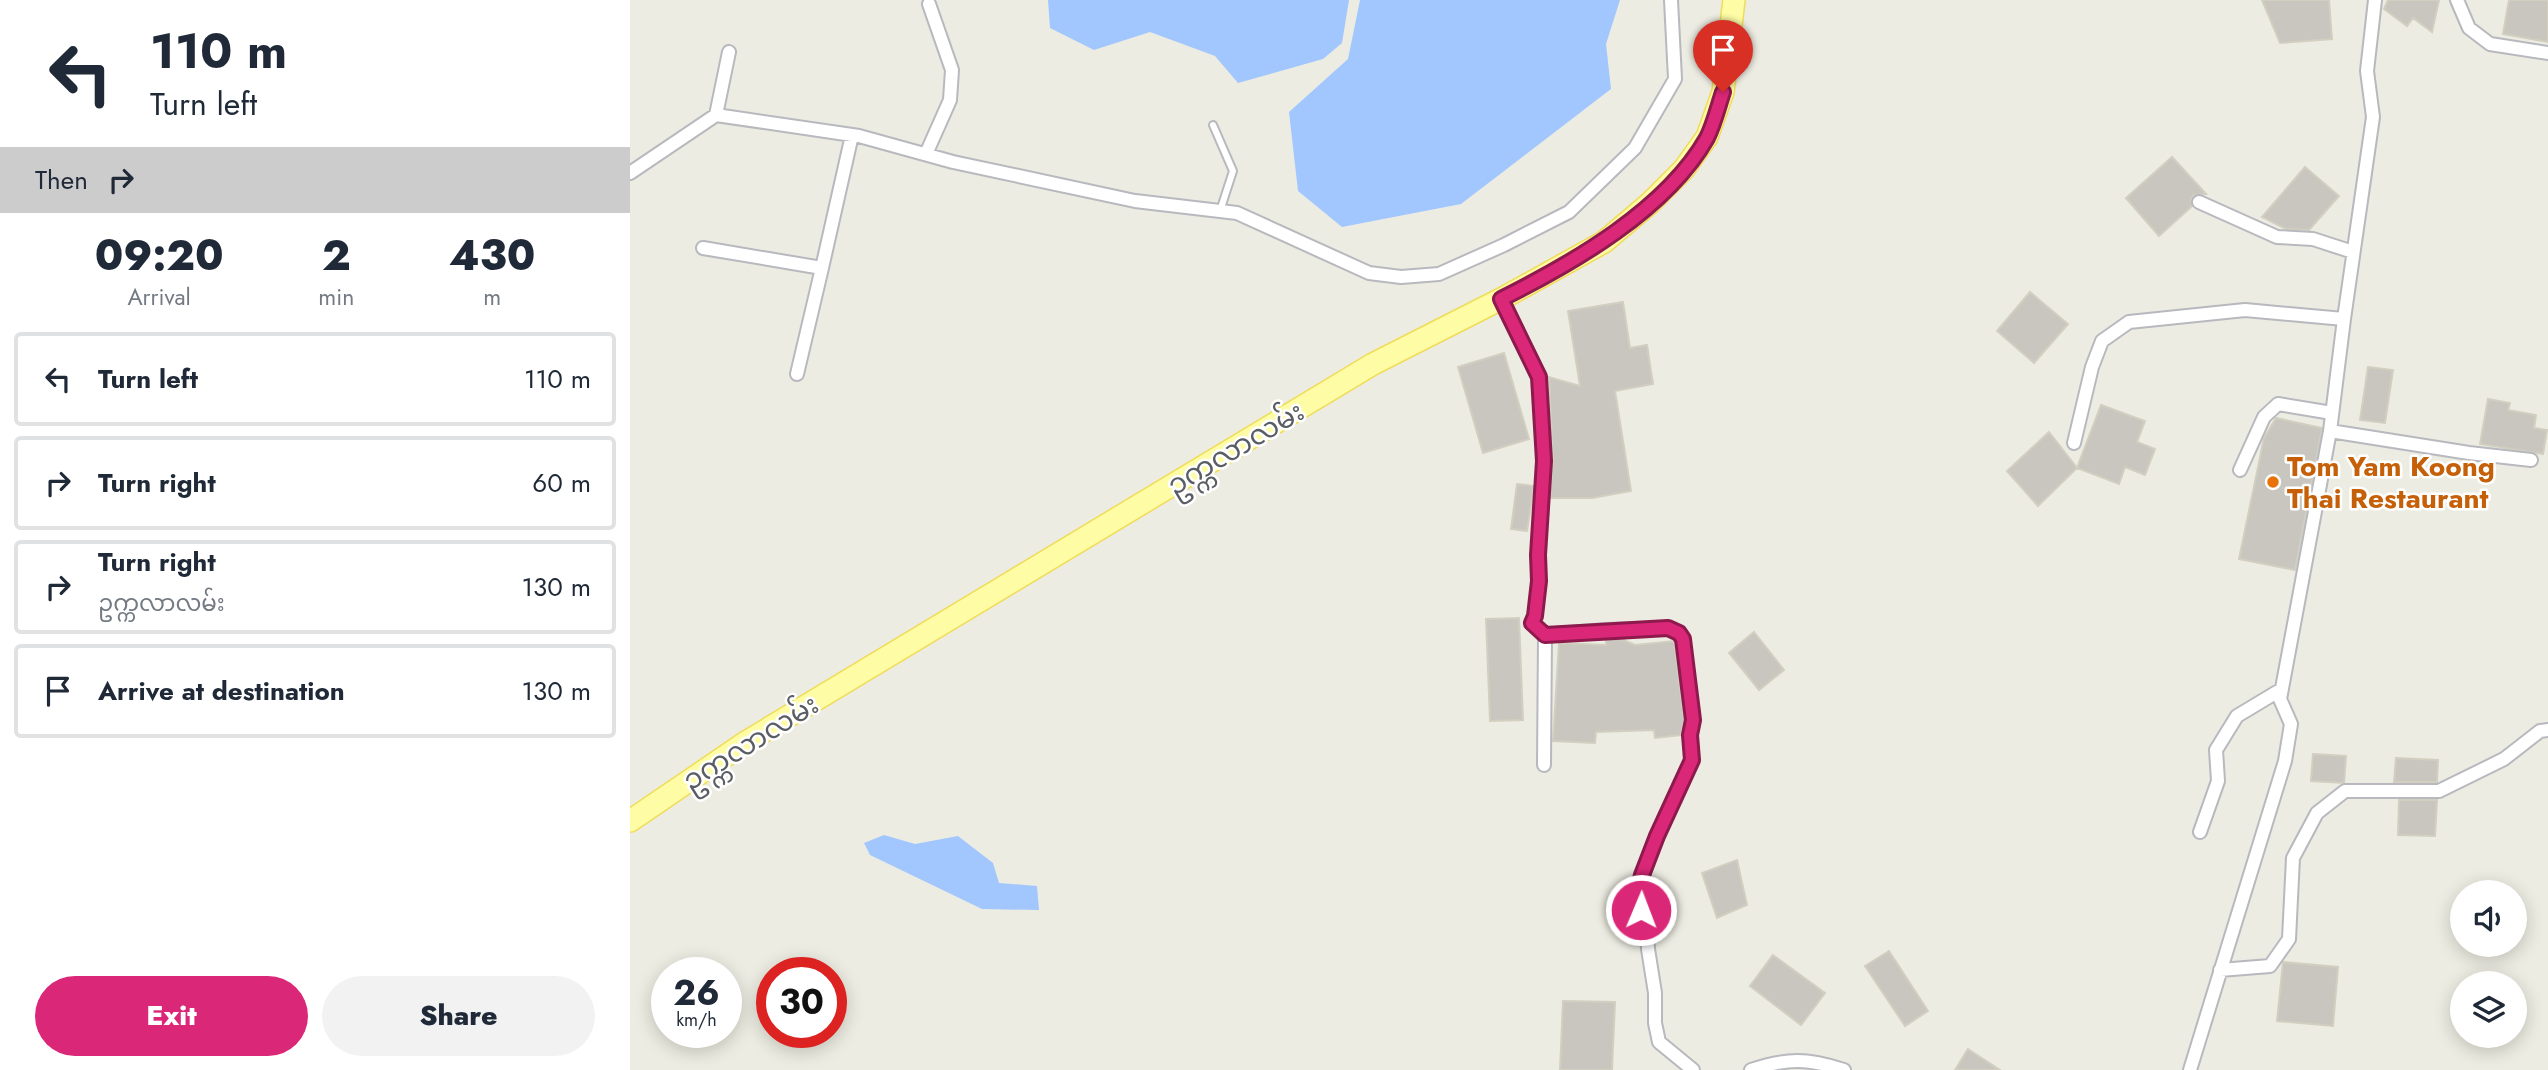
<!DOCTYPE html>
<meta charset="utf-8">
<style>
body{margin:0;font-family:Jost,"Noto Sans Myanmar",sans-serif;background:#f2f2f3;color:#1f2937;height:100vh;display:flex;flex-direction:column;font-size:26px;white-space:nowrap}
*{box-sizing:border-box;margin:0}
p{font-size:23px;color:#747a83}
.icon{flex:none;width:38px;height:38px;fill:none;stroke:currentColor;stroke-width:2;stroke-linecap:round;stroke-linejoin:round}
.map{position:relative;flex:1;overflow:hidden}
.drawer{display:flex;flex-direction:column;background:#fff;width:630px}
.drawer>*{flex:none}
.top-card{background:#fff;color:#1f2937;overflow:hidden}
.buttons{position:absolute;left:1820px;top:880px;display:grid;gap:14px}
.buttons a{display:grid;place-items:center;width:77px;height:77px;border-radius:50%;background:#fff;box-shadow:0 4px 18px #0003;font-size:35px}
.speed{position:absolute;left:21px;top:957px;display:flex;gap:14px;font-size:35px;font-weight:700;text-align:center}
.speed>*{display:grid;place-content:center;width:91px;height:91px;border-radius:50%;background:#fff;box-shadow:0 4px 18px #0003;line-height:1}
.speed small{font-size:18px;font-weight:400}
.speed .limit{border:10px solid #d22;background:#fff;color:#111}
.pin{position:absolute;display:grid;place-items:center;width:60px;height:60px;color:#fff;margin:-72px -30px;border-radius:50% 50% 50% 0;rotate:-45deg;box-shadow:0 0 7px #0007}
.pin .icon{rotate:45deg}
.me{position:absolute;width:77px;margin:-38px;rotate:1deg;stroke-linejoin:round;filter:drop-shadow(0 0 5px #0008)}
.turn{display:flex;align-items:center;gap:24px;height:147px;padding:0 35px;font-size:32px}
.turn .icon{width:91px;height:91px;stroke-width:2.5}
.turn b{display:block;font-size:49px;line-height:60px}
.then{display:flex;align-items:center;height:66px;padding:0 35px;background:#0003;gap:14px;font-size:26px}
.eta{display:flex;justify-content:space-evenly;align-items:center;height:119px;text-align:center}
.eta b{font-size:42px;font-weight:800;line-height:49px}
.action{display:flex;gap:14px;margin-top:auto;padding:14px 35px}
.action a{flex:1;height:80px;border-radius:42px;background:#db2777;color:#fff;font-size:28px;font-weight:800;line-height:80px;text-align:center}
.action a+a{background:#f2f2f3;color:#1f2937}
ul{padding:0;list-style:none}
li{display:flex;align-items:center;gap:21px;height:94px;margin:0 14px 10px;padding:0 21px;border:4px solid #e0e1e3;border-radius:7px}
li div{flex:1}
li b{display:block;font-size:26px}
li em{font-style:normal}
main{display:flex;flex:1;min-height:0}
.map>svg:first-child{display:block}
</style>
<main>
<section class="drawer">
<div class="top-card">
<div class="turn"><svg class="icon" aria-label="left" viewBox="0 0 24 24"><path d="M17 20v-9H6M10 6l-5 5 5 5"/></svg><div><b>110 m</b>Turn left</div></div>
<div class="then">Then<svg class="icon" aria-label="right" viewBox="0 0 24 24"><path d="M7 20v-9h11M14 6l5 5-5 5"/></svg></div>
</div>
<div class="eta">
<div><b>09:20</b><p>Arrival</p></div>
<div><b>2</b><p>min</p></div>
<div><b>430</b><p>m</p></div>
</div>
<ul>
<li><svg class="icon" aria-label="left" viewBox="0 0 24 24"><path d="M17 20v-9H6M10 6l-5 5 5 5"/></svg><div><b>Turn left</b></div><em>110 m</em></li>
<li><svg class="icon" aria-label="right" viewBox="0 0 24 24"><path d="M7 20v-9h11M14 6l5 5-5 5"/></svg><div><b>Turn right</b></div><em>60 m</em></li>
<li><svg class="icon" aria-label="right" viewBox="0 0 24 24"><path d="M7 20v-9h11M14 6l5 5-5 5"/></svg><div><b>Turn right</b><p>ဥက္ကလာလမ်း</p></div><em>130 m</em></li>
<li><svg class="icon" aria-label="arrive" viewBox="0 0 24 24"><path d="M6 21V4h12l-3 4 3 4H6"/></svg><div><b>Arrive at destination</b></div><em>130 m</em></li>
</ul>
<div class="action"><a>Exit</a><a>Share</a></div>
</section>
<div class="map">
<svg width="1918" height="1070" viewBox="0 0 1918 1070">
<rect width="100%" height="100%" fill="#edece2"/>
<path fill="#a1c7fe" d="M 418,0 L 719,0 L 712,43 L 693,59 L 608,83 L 585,56 L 520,32 L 464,50 L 420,28 Z
M 730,0 L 990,0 L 976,44 L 981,89 L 831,204 L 712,227 L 668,191 L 659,112 L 718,59 Z
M 254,835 L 285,844 L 328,836 L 363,863 L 369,883 L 407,886 L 409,910 L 352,909 L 240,855 L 234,843 Z"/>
<path fill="#c8c6bf" stroke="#d2cfc0" stroke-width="2" d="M 1632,0 L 1699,0 L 1702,39 L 1650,43 Z
M 1758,0 L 1809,0 L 1802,32 L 1783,18 L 1777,26 L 1754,9 Z
M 1879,0 L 1918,0 L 1918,42 L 1873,34 Z
M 1542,157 L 1576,194 L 1563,195 L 1561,199 L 1562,206 L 1529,236 L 1496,198 Z
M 1675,167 L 1709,196 L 1679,230 L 1656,229 L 1632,217 Z
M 1400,292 L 1438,324 L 1404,363 L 1367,331 Z
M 993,302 L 1000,348 L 1017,345 L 1023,384 L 985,391 L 1001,491 L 962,498 L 920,498 L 923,460 L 919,377 L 950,386 L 938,311 Z
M 874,353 L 899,439 L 853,453 L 828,367 Z
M 1738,367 L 1763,370 L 1755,423 L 1730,420 Z
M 1858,399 L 1880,403 L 1878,410 L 1906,415 L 1904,428 L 1917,430 L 1913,454 L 1850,444 Z
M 1471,405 L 1515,421 L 1507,442 L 1525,449 L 1515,475 L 1495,467 L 1489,484 L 1447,468 Z
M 1646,418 L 1692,428 L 1665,570 L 1609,559 L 1634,438 Z
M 1419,432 L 1447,468 L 1408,506 L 1377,471 Z
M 887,484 L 904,486 L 897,531 L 881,529 Z
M 889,618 L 893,720 L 860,721 L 856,619 Z
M 1124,632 L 1154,670 L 1129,690 L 1099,653 Z
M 989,638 L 1005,645 L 1044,641 L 1054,720 L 1051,735 L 1025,738 L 1024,730 L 966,732 L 965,743 L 923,741 L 929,643 L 976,645 L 976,639 Z
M 1683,754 L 1716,756 L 1714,783 L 1681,781 Z
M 1766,758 L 1808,760 L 1807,782 L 1764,782 Z
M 1769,800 L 1807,800 L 1805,836 L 1768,835 Z
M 1107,860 L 1117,905 L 1087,918 L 1072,873 Z
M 1259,951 L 1298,1011 L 1275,1026 L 1235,966 Z
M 1143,955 L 1195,993 L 1171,1025 L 1120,986 Z
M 1653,962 L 1708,967 L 1703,1026 L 1647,1021 Z
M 933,1001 L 985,1002 L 982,1070 L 930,1070 Z
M 1338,1049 L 1370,1070 L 1325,1070 Z"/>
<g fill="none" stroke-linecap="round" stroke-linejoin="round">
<g stroke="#b7b9be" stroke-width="10">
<path id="service" d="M 583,125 L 603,171 L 590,211"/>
</g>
<g stroke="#b7b9be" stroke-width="16">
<path id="minor" d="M 1827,0 L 1839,28 L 1860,44 L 1918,53
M 86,115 L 99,52
M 296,154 L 320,100 L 322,70 L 299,4
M 0,173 L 86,115 L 229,136 L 323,162 L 505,201 L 607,213 L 739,273 L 771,277 L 809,274 L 874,245 L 939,212 L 1005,148 L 1045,79 L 1041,0
M 1569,202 L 1647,237 L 1683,239 L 1723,252
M 73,248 L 192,268 L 222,135
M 871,299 L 909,377 L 914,461 L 908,555 L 909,581 L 905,616 L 902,623 L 915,635 L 976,630 L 1038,628 L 1049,633 L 1053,639 L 1063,720 L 1060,735 L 1062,760 L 1021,851 L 1008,890 L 1009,902 L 1017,929 L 1018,949 L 1025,993 L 1025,1023 L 1029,1042 L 1063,1070
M 167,374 L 192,268
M 1700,431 L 1839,453 L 1901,460
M 1444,443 L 1462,367 L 1472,341 L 1499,322 L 1615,310 L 1714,319
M 1610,470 L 1634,417 L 1648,404 L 1702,413
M 914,765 L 915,635
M 1570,832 L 1588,781 L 1586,750 L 1607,716 L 1652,689
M 1590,970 L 1640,966 L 1659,939 L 1663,858 L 1687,813 L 1715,791 L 1809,791 L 1874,759 L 1910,731 L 1918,730
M 1121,1070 C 1157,1058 1177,1058 1214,1070
M 1560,1070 L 1655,761 L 1661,724 L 1650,699 L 1700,431 L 1714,319 L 1743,117 L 1737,71 L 1745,0"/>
</g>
<g stroke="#f0dc58" stroke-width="24">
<path id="primary" d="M 0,821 L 116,742 L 743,364 L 875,297 L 974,242 L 1020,203 L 1054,169 L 1077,137 L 1093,92 L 1104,0"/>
</g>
<use href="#service" stroke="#fff" stroke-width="6"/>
<use href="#minor" stroke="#fff" stroke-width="12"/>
<use href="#primary" stroke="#fefda5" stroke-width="21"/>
</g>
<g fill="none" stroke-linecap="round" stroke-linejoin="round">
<g stroke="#8e194d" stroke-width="18">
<path id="route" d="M 1011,910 L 1008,890 L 1012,875 L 1027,836 L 1062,760 L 1060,735 L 1063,720 L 1053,639 L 1049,633 L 1038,628 L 915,635 L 902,623 L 905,616 L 909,581 L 908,555 L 914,461 L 909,377 L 871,299 C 943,263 1036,210 1077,138 C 1084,124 1088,107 1093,92"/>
</g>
<use href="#route" stroke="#db2777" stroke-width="12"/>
</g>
<circle fill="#e8710a" stroke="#fff" stroke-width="2.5" cx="1643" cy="482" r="7"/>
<g text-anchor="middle" stroke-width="5" stroke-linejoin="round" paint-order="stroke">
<g font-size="28" fill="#5a5d63" stroke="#fff">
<text transform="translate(605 448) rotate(-31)" y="10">ဥက္ကလာလမ်း</text>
<text transform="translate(120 742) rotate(-32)" y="10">ဥက္ကလာလမ်း</text>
</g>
<g font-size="28" font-weight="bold" fill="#c56008" stroke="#fff" text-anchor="start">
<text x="1657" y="476">Tom Yam Koong<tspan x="1657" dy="32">Thai Restaurant</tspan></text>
</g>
</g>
</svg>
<div class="buttons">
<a><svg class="icon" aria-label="sound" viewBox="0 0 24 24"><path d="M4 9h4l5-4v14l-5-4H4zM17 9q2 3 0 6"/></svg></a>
<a><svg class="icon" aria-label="layers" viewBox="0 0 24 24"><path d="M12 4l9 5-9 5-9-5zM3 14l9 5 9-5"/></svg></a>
</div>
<div class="speed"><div>26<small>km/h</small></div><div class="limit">30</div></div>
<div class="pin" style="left:1093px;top:92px;background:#d93025"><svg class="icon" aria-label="arrive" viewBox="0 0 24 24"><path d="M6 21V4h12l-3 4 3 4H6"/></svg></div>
<svg class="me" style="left:1011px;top:910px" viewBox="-20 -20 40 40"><circle r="17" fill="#db2777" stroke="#fff" stroke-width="3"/><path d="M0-11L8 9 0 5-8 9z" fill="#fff"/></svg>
</div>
</main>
